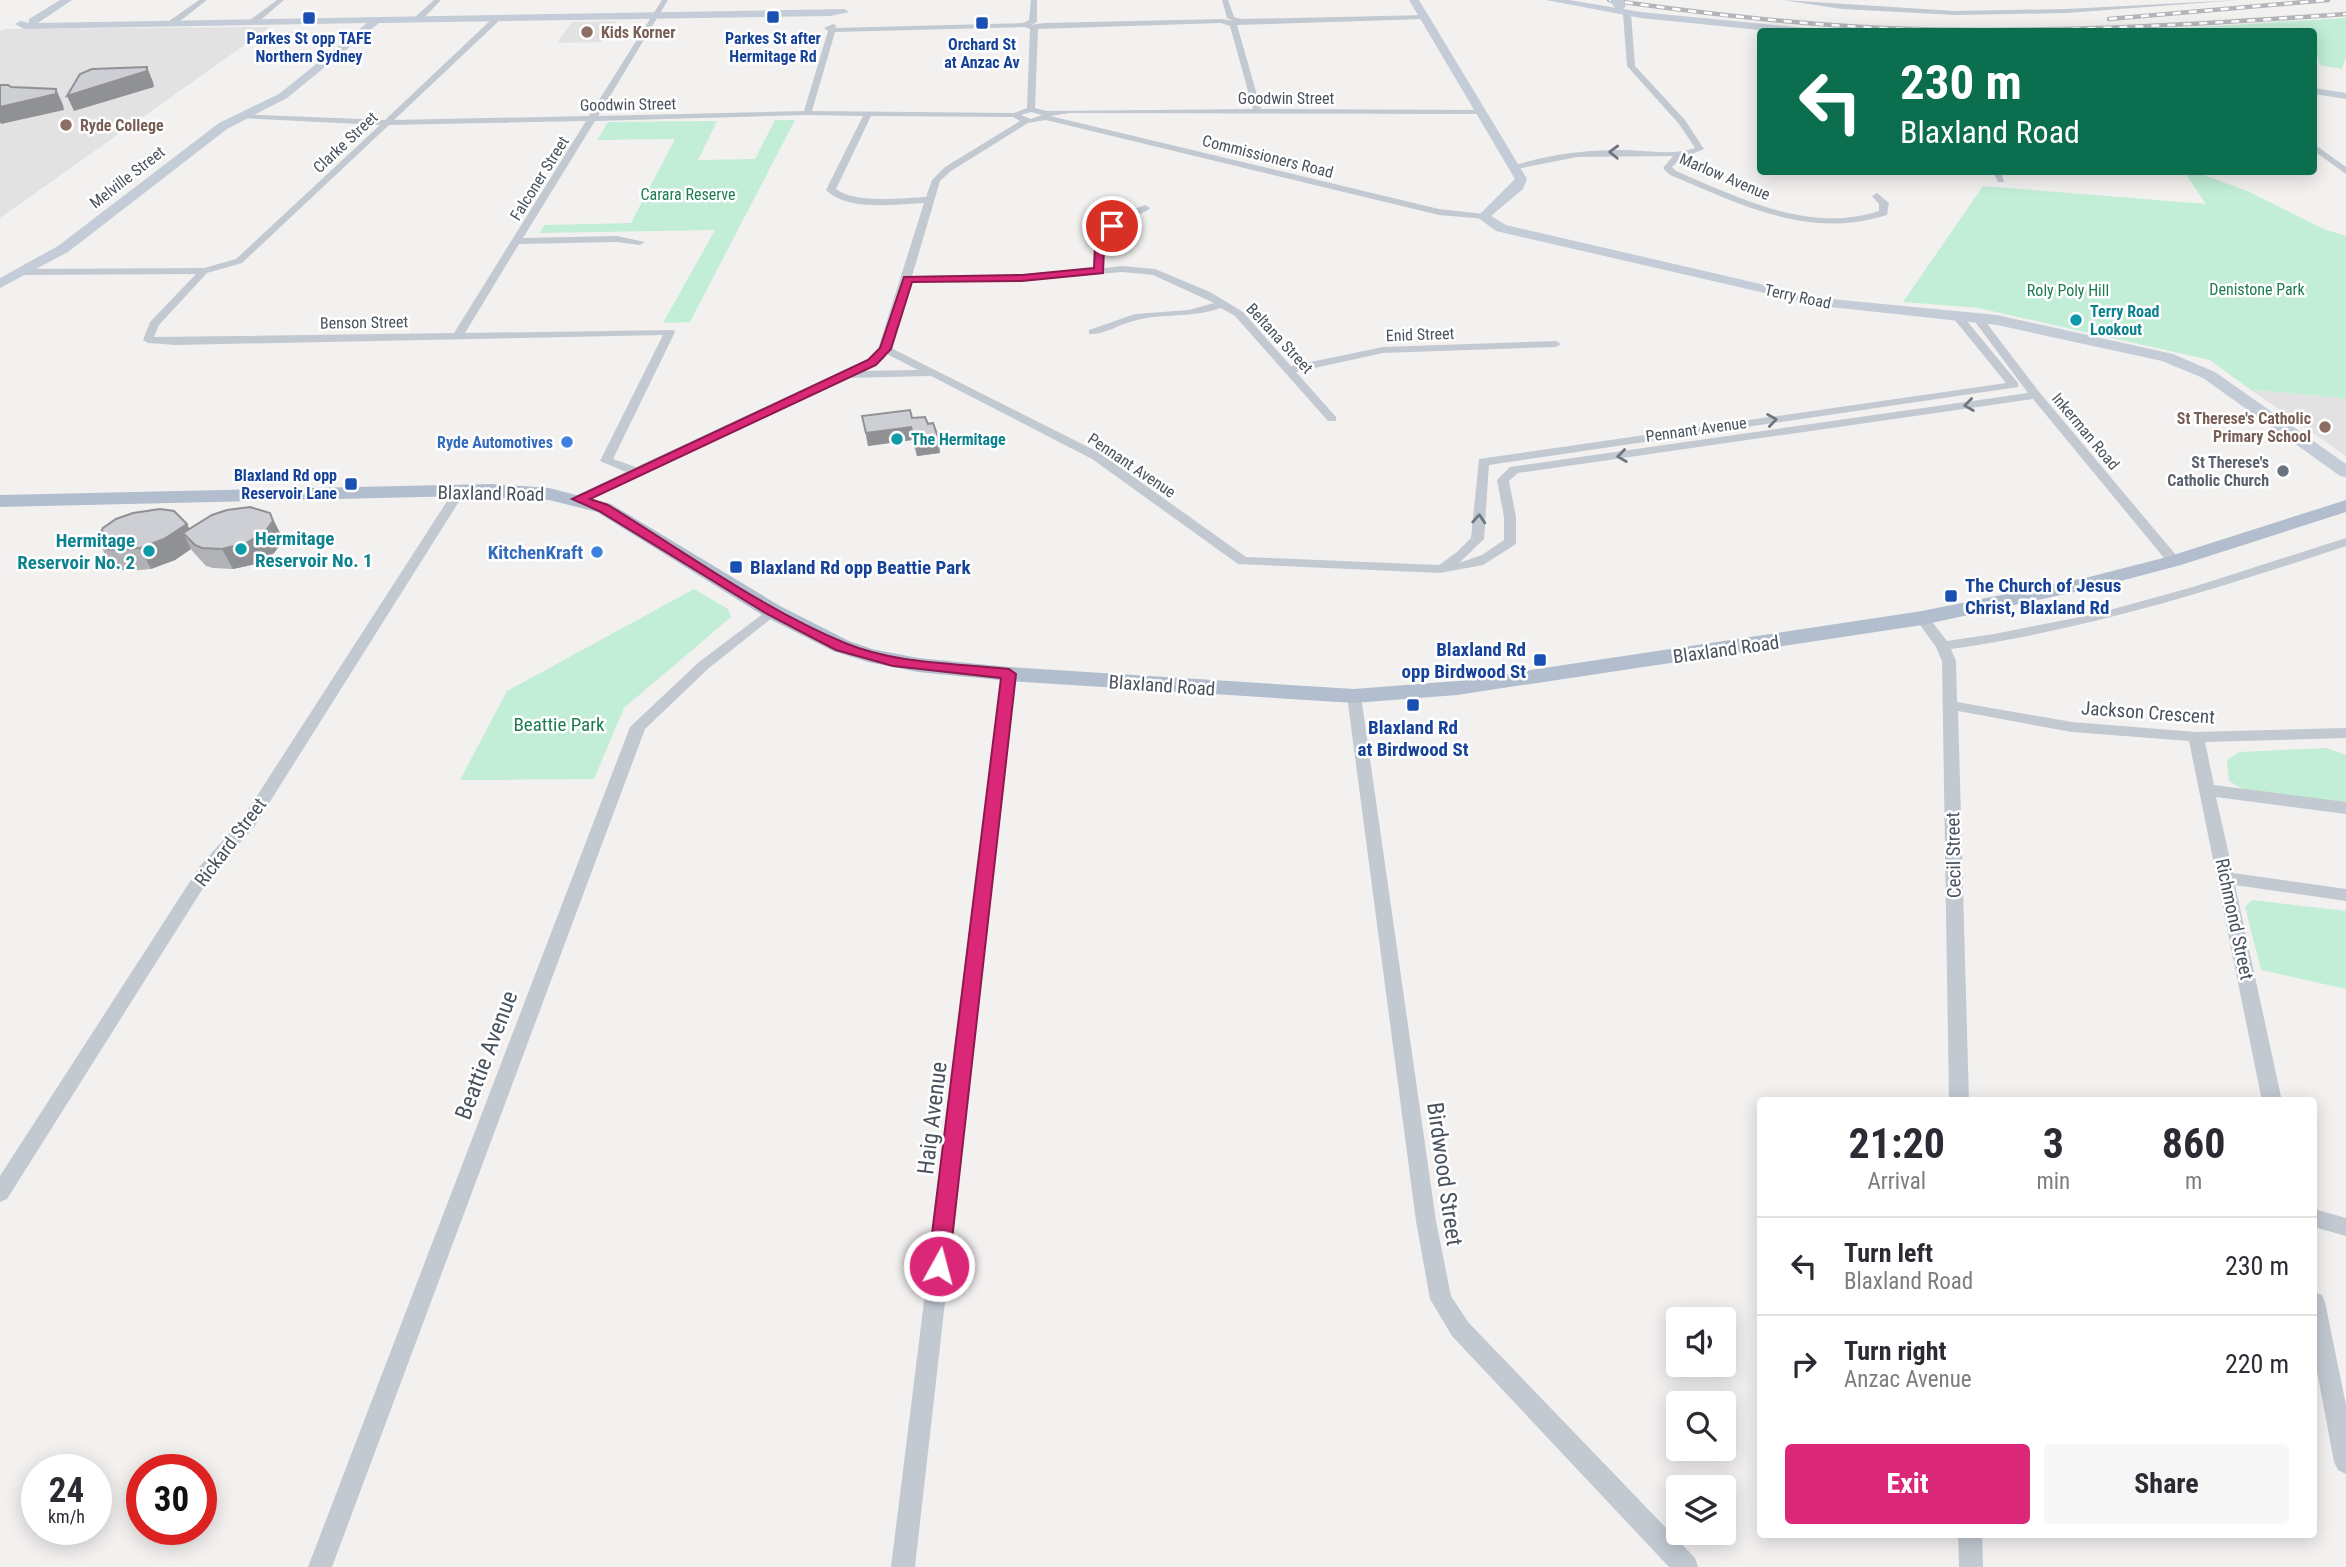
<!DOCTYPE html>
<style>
body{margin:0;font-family:"Roboto Condensed",sans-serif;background:#f7f7f7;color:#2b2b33;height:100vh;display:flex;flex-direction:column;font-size:26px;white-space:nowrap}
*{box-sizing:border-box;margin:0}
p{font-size:23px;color:#7c7c81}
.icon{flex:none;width:38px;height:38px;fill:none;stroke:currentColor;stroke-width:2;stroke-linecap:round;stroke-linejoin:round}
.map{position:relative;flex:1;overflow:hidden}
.side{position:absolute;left:1757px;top:1097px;width:560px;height:441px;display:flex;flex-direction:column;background:#fff;border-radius:7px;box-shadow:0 4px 18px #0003}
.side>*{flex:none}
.hud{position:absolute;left:1757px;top:28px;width:560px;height:147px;border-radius:7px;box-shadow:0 4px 18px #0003;background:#0b6e4f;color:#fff;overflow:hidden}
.controls{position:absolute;left:1666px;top:1307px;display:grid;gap:14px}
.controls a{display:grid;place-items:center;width:70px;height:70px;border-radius:7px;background:#fff;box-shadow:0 4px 18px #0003;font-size:35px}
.speed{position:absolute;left:21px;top:1454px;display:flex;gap:14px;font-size:35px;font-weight:700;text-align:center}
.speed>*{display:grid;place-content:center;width:91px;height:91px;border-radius:50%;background:#fff;box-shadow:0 4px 18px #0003;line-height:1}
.speed small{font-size:18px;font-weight:400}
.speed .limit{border:10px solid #d22;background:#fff;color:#111}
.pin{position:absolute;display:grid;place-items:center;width:60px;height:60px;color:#fff;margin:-30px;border:4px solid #fff;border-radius:50%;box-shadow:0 2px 7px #0007}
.me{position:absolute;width:77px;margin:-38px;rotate:7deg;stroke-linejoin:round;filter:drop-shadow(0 0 5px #0008)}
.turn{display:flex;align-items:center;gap:24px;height:147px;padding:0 28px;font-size:32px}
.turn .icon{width:91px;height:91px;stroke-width:2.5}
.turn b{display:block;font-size:49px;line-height:60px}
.eta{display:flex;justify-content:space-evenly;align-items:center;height:119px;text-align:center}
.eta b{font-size:42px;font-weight:700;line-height:49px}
.cta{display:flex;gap:14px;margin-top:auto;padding:14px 28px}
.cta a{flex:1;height:80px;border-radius:7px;background:#db2777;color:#fff;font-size:28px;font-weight:700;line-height:80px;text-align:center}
.cta a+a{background:#f7f7f7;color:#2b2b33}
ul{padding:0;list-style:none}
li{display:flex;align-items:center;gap:21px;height:98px;padding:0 28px;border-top:2px solid #e1e1e2}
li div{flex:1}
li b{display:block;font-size:26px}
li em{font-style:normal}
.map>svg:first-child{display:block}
</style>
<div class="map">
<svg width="2346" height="1567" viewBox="0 0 2346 1567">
<rect width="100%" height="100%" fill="#f3f1f0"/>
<path fill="#e3e2e2" d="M 616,21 L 602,42 L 557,43 L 572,22 Z
M 270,27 L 0,218 L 0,31 L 4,29 Z
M 2251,390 L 2346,398 L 2346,456 Z"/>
<path fill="#c2edd6" d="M 2346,18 L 2346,57 L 2342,69 L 2320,65 L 2317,55 L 2314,54 L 2314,32 L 2135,31 Z
M 775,120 L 795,120 L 690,322 L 663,323 L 715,230 L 539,233 L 545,225 L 631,223 L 675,139 L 597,140 L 608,122 L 717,121 L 698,160 L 755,159 Z
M 2196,172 L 2247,191 L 2324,229 L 2346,236 L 2346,398 L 2251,390 L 2210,360 L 1978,308 L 1903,302 L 1983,186 L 2206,204 L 2187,176 Z
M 694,589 L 728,609 L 731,617 L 624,708 L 594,779 L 460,780 L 507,691 Z
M 2327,748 L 2346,755 L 2346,803 L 2248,792 L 2229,781 L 2227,760 L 2239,752 Z
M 2252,900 L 2346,911 L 2346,989 L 2261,970 L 2245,907 Z"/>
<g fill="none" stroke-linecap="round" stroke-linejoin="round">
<path fill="#c2c9d1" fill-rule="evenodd" d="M 199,0 L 207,0 L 175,25 L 169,25 L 169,21 Z
M 277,0 L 284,0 L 256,24 L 250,24 L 250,20 Z
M 434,0 L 441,0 L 420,22 L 414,22 L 414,18 Z
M 662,0 L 668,0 L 598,116 L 804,111 L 828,31 L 824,28 L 833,24 L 837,26 L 835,28 L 1023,23 L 1029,20 L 1031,0 L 1037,0 L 1037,22 L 1031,25 L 1044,23 L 1222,19 L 1233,21 L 1227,18 L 1222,0 L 1228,0 L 1234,17 L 1241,19 L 1427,15 L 1424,19 L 1237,25 L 1261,109 L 1481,110 L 1485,112 L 1484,114 L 1070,113 L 1050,116 L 1439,209 L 1484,214 L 1489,217 L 1487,219 L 1439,215 L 1046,120 L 1028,123 L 951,171 L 940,181 L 912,276 L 1022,275 L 1094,269 C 1096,232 1112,217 1145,205 L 1150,208 L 1148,210 C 1118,226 1105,231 1104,268 L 1122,266 L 1155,269 L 1210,292 L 1243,312 L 1291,366 L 1383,347 L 1556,341 L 1561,344 L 1556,347 L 1383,353 L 1296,372 L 1336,417 L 1336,421 L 1328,421 L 1235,316 L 1221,308 C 1191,319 1157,312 1127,323 C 1115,327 1102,335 1089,334 L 1089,330 L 1135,314 L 1189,310 L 1214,303 L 1153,275 L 1122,272 L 1022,281 L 910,282 L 891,348 L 1100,453 L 1246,557 L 1439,565 L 1457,552 L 1471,538 L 1479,459 L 2006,383 L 1954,319 L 1954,315 L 1962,315 L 2018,383 L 2018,387 L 1489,465 L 1484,539 L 1459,563 L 1482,555 L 1504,540 L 1504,517 L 1497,480 L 1510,467 L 2028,393 L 1973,319 L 1978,316 L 1982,317 L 2040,393 L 2181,561 L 2174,565 L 2169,564 L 2033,399 L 1518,473 L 1509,481 L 1516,517 L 1516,544 L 1483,565 L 1440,573 L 1238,564 L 1092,459 L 931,376 L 844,378 L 579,503 L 575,502 L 575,496 L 626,472 L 600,461 L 663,335 L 176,345 L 148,343 L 143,340 L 150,322 L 196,274 L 23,275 L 18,272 L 23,269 L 204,268 L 236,259 L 380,125 L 241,118 L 237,116 L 238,114 L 385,120 L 494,17 L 501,19 L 394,120 L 589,116 ZM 1221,23 L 1230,26 L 1253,109 L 1047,111 L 1035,108 L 1038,29 ZM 1024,27 L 1030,29 L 1027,108 L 1014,113 L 812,111 L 835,32 ZM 1031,112 L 1042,115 L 1031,119 L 1021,115 ZM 807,115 L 863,116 L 826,190 C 848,212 896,204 924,203 L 876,355 L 636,467 L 613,459 L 675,332 L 674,330 L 465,333 L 519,244 L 617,242 L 640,245 L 645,242 L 617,236 L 523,238 L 595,121 ZM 871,116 L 1013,117 L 1020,121 L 945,167 L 932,180 L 926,197 C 902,198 856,204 836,189 ZM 586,121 L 454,333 L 154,337 L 159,325 L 207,273 L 242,263 L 389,125 ZM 887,354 L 918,370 L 859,371 L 884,359 Z
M 1783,0 L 1955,11 L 2067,9 L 2240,0 L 2067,13 L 1955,15 L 1842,9 Z
M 1627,11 L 1631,13 L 1635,66 L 1685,120 L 1704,149 L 1680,159 L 1672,167 L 1676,171 C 1740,198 1809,234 1879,211 L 1879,204 L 1872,196 L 1877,193 L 1889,203 L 1887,215 C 1809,240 1742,205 1670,175 L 1663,168 L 1673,156 L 1577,157 L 1512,170 L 1512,166 C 1547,155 1582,150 1619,150 C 1643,150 1673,156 1695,148 L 1679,124 L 1627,66 L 1623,13 Z
M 2314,144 L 2346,167 L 2346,174 L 2314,151 Z
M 1993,172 L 2001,172 L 2004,182 L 1998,182 Z
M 459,488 L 465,492 L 254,827 L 212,874 L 7,1199 L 0,1202 L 0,1176 L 200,866 L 242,819 L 453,492 Z
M 2346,538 L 2346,546 C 2217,589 2087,630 1951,649 L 1956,661 L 1957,702 L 2072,722 L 2196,732 L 2346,728 L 2346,738 L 2205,742 L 2214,785 L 2346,802 L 2346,814 L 2216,797 L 2233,873 L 2346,889 L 2346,901 L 2235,885 L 2282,1101 L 2262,1101 L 2189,741 L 2072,732 L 1958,711 L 1969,1101 L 1949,1101 L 1942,661 L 1936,647 L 1915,618 L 1917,615 L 1927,615 L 1947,641 L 1994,634 L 2095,614 L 2193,587 Z
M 772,607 L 779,611 L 777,614 L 709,668 L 645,729 L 332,1567 L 308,1567 L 630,727 L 699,662 Z
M 1009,669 L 1016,674 L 915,1567 L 891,1567 L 1002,674 Z
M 1354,691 L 1361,696 L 1436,1221 L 1451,1296 L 1468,1322 L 1695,1558 L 1698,1567 L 1669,1567 L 1452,1336 L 1430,1299 L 1416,1221 L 1347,696 Z
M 2314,1209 L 2346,1218 L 2346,1236 L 2314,1227 Z
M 2314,1292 L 2322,1295 L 2325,1302 L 2346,1405 L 2346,1474 L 2338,1470 L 2334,1462 L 2314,1355 Z
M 1958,1535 L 1982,1535 L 1983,1567 L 1959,1567 Z"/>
<path fill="#c4ccd8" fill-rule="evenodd" d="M 60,0 L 72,0 L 38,23 L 844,9 L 849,12 L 831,16 L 379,23 L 287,98 L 227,129 L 68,252 L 0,288 L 0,278 L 58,246 L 219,123 L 279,94 L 367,23 L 24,29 L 15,24 L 20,21 L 29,23 L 29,19 Z
M 1409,0 L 1419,0 L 1527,179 L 1523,189 L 1491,216 L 1506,225 L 1821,298 L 1997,315 L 2173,354 L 2215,372 L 2346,464 L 2346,477 L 2340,476 L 2203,378 L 2162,361 L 1997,325 L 1821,306 L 1496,231 L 1477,217 L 1515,179 Z
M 1546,0 L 1569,0 L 1641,12 L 1817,29 L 1822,32 L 1779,32 L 1641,18 Z
M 2314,88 L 2346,93 L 2346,99 L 2314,94 Z"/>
<path fill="#b2becd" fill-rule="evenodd" d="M 492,484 L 549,488 L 611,504 L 780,606 L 849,641 L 872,649 L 918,658 L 1009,667 L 1354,689 L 1457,681 L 1922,611 L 2089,577 L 2167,557 L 2346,500 L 2346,512 L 2181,565 L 2098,587 L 1922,625 L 1457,695 L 1354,703 L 1009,681 L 918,672 L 868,662 L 833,651 L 764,616 L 597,512 L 549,500 L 463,496 L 0,507 L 0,495 Z"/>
<g stroke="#b3b5ba" stroke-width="4.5">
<path id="rail" d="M 1609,0 C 1700,13 1792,24 1884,28 C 2038,34 2192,25 2346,14
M 2109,19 L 2328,0"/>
</g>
<use href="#rail" stroke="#fff" stroke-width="2.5" stroke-dasharray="8" stroke-linecap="butt"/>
<path stroke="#c4ccd8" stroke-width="11" d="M 1616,0 L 1620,5"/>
</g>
<path fill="#b0b2b6" d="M 862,416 L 928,424 L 940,453 L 917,456 L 912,440 L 868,446 Z
M 270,513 L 280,533 L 282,542 L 274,553 L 256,564 L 233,569 L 213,568 L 206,566 L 194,553 L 191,549 L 175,560 L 151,569 L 128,571 L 118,569 L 109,561 L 97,540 L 187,524 L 189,529 Z"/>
<path fill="#909194" d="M 147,67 L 153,82 L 154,87 L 74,111 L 67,96 Z
M 56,89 L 63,105 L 64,110 L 1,124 L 0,122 L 0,107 Z
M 911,427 L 912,440 L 868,446 L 866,433 Z
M 939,440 L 940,453 L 917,456 L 915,443 Z
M 270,513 L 280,533 L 282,542 L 274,553 L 256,564 L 233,569 L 222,549 Z
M 187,524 L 197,545 L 195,546 L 183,533 L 191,549 L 175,560 L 151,569 L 140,548 Z"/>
<path fill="#cdcfd4" stroke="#909194" stroke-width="2" d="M 147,67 L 147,71 L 67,96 L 80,74 L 92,69 Z
M 0,85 L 8,85 L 11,87 L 56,89 L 56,94 L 0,107 Z
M 910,410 L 912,418 L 925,417 L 928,424 L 933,423 L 939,440 L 915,443 L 911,427 L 866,433 L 862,416 Z
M 250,507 L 270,513 L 273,521 L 264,533 L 246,543 L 222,549 L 202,548 L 195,545 L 183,533 L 212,515 L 227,510 Z
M 160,509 L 174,511 L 187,524 L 164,539 L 140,548 L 116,550 L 106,549 L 97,540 L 103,528 L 116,519 L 133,513 Z"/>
<defs><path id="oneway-chevron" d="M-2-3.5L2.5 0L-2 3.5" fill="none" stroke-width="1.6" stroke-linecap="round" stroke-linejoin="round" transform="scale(1.75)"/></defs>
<g stroke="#6d7680">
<use href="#oneway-chevron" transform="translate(1614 152) rotate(-178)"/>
<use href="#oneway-chevron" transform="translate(1969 405) rotate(172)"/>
<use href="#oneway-chevron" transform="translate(1772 420) rotate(-8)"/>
<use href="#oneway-chevron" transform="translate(1622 456) rotate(172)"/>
<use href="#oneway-chevron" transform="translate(1479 519) rotate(-86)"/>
</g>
<path fill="#db2777" stroke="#8e194d" stroke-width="2" d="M 1112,223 L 1117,226 L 1104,246 L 1103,273 L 1022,281 L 912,282 L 891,349 L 876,365 L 590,499 L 608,505 C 685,552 761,608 845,643 C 895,664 955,663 1009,669 L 1016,674 L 949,1266 L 946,1273 L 939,1275 L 931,1273 L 928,1266 L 1001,678 L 893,666 L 836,650 L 767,614 L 599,511 L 572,499 L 868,360 L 880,348 L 904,277 L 1022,275 L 1094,268 L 1095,246 L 1109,224 Z"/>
<g fill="#1a4fb4" stroke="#fff" stroke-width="2.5">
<rect x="766" y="10" width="14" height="14" rx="3.5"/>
<rect x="302" y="11" width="14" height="14" rx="3.5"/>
<rect x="975" y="16" width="14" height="14" rx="3.5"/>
<rect x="344" y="477" width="14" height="14" rx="3.5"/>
<rect x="729" y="560" width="14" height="14" rx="3.5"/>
<rect x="1944" y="589" width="14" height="14" rx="3.5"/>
<rect x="1533" y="653" width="14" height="14" rx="3.5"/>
<rect x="1406" y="698" width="14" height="14" rx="3.5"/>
</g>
<g fill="#8d6e63" stroke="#fff" stroke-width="2.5">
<circle cx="587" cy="32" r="7"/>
<circle cx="66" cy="125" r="7"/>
<circle cx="2325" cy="427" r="7"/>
</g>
<g fill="#0f9aa8" stroke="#fff" stroke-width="2.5">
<circle cx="2076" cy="320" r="7"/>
<circle cx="897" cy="439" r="7"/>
<circle cx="241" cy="549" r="7"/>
<circle cx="149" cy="551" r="7"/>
</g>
<g fill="#3f7fe0" stroke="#fff" stroke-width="2.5">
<circle cx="567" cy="442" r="7"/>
<circle cx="597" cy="552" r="7"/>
</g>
<circle fill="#6b7280" stroke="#fff" stroke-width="2.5" cx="2283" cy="471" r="7"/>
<g text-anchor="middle" stroke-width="5" stroke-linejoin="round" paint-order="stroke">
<g font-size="16" font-weight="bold" fill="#785e54" stroke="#fff" text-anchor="start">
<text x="601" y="38">Kids Korner</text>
<text x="80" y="131">Ryde College</text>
<text x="2311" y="424" text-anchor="end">St Therese's Catholic<tspan x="2311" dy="18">Primary School</tspan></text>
</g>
<g font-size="16" font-weight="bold" fill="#164399" stroke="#fff">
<text x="309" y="44">Parkes St opp TAFE<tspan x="309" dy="18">Northern Sydney</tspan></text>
<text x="773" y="44">Parkes St after<tspan x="773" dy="18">Hermitage Rd</tspan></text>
<text x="982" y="50">Orchard St<tspan x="982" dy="18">at Anzac Av</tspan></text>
<text x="337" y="481" text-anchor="end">Blaxland Rd opp<tspan x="337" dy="18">Reservoir Lane</tspan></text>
</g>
<g font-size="16" fill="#49525d" stroke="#fff">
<text x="1286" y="104">Goodwin Street</text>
<text transform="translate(628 104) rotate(-1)" y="6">Goodwin Street</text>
<text transform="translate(345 142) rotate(-43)" y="6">Clarke Street</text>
<text transform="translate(1268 156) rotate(14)" y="6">Commissioners Road</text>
<text transform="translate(1725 176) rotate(23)" y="6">Marlow Avenue</text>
<text transform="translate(127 177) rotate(-38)" y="6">Melville Street</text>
<text transform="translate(539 178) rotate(-58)" y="6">Falconer Street</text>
<text transform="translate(1798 296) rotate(12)" y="6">Terry Road</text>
<text transform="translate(364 322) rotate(-1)" y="6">Benson Street</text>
<text transform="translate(1420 334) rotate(-2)" y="6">Enid Street</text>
<text transform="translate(1280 338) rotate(47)" y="6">Beltana Street</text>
<text transform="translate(1696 429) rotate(-8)" y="6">Pennant Avenue</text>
<text transform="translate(2086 431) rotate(50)" y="6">Inkerman Road</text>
<text transform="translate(1132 465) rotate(34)" y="6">Pennant Avenue</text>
</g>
<g font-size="16" fill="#1c7c53" stroke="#fff">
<text x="688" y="200">Carara Reserve</text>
<text x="2257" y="295">Denistone Park</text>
<text x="2068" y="296">Roly Poly Hill</text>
</g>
<g font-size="16" font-weight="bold" fill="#0d838f" stroke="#fff" text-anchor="start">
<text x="2090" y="317">Terry Road<tspan x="2090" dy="18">Lookout</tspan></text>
<text x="911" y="445">The Hermitage</text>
</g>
<g font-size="16" font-weight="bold" fill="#366cbe" stroke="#fff" text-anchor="end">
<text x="553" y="448">Ryde Automotives</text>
</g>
<g font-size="16" font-weight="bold" fill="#5b616d" stroke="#fff" text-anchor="end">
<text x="2269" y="468">St Therese's<tspan x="2269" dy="18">Catholic Church</tspan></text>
</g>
<g font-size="19" fill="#49525d" stroke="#fff">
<text transform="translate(491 493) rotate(1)" y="7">Blaxland Road</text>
<text transform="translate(1726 649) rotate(-8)" y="7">Blaxland Road</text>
<text transform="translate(1162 685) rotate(4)" y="7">Blaxland Road</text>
<text transform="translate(2148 712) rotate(4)" y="7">Jackson Crescent</text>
<text transform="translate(230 842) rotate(-53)" y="7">Rickard Street</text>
<text transform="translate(1953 855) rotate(-91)" y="7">Cecil Street</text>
<text transform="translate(2235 919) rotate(78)" y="7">Richmond Street</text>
</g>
<g font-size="19" font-weight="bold" fill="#0d838f" stroke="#fff" text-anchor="start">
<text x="255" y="545">Hermitage<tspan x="255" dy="22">Reservoir No. 1</tspan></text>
<text x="135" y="547" text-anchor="end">Hermitage<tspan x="135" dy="22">Reservoir No. 2</tspan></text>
</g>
<g font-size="19" font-weight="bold" fill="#366cbe" stroke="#fff" text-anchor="end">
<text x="583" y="559">KitchenKraft</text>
</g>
<g font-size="19" font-weight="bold" fill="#164399" stroke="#fff" text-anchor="start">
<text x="750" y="574">Blaxland Rd opp Beattie Park</text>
<text x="1965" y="592">The Church of Jesus<tspan x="1965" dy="22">Christ, Blaxland Rd</tspan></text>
<text x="1526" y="656" text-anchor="end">Blaxland Rd<tspan x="1526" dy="22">opp Birdwood St</tspan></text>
<text x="1413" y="734" text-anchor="middle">Blaxland Rd<tspan x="1413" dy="22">at Birdwood St</tspan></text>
</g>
<g font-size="19" fill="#1c7c53" stroke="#fff">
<text x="559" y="731">Beattie Park</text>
</g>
<g font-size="23" fill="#49525d" stroke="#fff">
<text transform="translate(486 1055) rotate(-69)" y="8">Beattie Avenue</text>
<text transform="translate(932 1118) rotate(-83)" y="8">Haig Avenue</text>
<text transform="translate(1445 1174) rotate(82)" y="8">Birdwood Street</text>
</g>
</g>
</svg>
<div class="controls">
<a><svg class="icon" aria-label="sound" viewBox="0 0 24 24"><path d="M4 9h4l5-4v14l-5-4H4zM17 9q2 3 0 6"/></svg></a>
<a><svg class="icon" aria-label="search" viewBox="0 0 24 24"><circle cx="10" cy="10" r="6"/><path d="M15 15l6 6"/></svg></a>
<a><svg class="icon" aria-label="layers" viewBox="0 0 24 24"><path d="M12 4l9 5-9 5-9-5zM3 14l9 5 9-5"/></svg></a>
</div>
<div class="speed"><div>24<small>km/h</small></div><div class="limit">30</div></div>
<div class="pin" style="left:1112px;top:226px;background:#d93025"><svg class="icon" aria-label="arrive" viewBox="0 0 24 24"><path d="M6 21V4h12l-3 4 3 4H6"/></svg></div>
<svg class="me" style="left:939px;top:1266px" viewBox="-20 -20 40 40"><circle r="17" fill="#db2777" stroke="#fff" stroke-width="3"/><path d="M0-11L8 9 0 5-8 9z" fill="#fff"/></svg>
<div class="hud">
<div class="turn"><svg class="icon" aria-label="left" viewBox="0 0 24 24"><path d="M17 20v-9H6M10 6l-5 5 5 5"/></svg><div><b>230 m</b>Blaxland Road</div></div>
</div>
<section class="side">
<div class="eta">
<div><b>21:20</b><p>Arrival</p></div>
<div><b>3</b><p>min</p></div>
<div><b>860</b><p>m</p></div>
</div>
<ul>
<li><svg class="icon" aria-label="left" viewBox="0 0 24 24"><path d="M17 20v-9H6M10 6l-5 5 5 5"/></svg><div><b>Turn left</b><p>Blaxland Road</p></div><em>230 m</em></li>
<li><svg class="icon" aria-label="right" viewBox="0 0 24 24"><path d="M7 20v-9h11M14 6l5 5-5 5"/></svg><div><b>Turn right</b><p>Anzac Avenue</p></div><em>220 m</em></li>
</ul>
<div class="cta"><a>Exit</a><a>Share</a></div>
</section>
</div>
